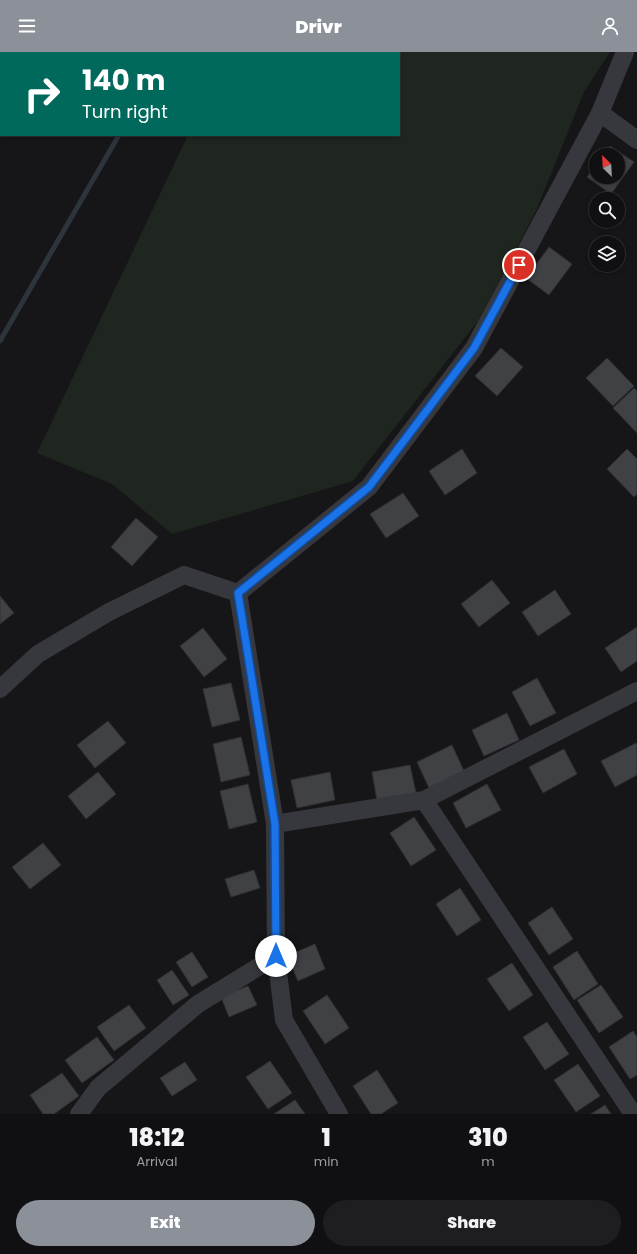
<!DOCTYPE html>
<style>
body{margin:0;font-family:Poppins,sans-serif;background:#1e1e20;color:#f1f3f6;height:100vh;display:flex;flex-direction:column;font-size:15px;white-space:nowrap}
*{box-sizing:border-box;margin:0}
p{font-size:13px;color:#9c9d9f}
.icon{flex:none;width:22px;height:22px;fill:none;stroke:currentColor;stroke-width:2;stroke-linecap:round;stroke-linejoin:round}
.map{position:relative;height:1062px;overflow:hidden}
.drawer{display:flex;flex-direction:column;background:#101012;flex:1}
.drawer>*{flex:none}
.guide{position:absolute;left:0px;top:0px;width:400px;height:84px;box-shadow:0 2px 6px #0003,0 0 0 1px #303032;background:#00695c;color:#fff;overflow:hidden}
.needle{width:26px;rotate:336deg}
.tools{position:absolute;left:589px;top:96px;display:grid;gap:8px}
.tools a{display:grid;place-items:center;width:36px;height:36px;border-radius:50%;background:#101012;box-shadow:0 2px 6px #0003,0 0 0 1px #303032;font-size:20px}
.pin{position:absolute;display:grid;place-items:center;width:34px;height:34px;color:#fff;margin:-17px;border:2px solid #fff;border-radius:50%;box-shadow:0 1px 4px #0007}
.me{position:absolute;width:44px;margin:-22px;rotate:0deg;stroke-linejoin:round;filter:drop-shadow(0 0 3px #0008)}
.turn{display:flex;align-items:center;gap:14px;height:84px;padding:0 16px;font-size:18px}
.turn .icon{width:52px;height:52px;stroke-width:2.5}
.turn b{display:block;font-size:28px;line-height:34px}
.eta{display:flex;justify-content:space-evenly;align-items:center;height:68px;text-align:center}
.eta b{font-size:24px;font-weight:800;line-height:28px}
.cta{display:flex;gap:8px;margin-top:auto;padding:8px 16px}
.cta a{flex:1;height:46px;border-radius:24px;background:#8c9099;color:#fff;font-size:16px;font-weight:800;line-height:46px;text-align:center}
.cta a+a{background:#1e1e20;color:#f1f3f6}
header{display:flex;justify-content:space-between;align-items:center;height:52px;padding:0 16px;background:#8c9099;color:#fff;font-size:18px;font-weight:800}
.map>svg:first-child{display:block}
</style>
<header><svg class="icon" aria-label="menu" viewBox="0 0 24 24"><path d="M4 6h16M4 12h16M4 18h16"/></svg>Drivr<svg class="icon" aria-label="person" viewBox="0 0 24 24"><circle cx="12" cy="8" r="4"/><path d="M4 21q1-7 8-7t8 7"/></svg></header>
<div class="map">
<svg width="637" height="1062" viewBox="0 0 637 1062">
<rect width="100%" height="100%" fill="#161618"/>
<path fill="#1e261f" d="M 228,0 L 610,0 L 584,40 L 536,159 L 478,269 L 353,429 L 172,482 L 112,432 L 37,401 L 188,83 L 399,83 L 399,1 L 227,1 Z"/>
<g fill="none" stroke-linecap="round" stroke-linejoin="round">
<path stroke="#2c353c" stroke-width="5" d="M 167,1 L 168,0
M 0,289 L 119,83"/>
</g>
<path fill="#404145" stroke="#303034" d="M 610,94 L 634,110 L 611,142 L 587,125 L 596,113 L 596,125 L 618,125 L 618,103 L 604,103 Z
M 549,195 L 572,212 L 549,243 L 526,226 Z
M 501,296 L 523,315 L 497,344 L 475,324 Z
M 607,306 L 634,334 L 613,354 L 586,326 Z
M 634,336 L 637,339 L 637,381 L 613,356 Z
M 462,397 L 477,421 L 445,443 L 429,419 Z
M 627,397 L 637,407 L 637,442 L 634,445 L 607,417 Z
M 403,441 L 419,464 L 386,486 L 370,462 Z
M 136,466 L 158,485 L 132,514 L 111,495 Z
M 492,528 L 510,551 L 479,575 L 461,552 Z
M 555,538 L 571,562 L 538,584 L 522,560 Z
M 0,544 L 14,561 L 0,572 Z
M 637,575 L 637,609 L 621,620 L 605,596 Z
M 203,576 L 227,607 L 204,625 L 180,594 Z
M 537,626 L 556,661 L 530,674 L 512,640 Z
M 231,631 L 240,668 L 212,675 L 203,637 Z
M 507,661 L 519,688 L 484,704 L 472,678 Z
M 108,669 L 126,691 L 95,716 L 77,693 Z
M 241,685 L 250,723 L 221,730 L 213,692 Z
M 636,691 L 637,693 L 637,723 L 615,735 L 601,709 Z
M 452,693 L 464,719 L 429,736 L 417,710 Z
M 564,697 L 577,722 L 543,741 L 529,715 Z
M 410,713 L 416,741 L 377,749 L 372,720 Z
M 98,720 L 116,742 L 86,767 L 68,744 Z
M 330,720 L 335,748 L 297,756 L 291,728 Z
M 248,732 L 257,770 L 229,777 L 220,739 Z
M 487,732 L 501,758 L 466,776 L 453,751 Z
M 414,765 L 436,798 L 411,814 L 390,781 Z
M 43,791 L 61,813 L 30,837 L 12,815 Z
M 254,818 L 260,836 L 231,845 L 225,827 Z
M 460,836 L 481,868 L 457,884 L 436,852 Z
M 552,855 L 573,887 L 549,903 L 528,871 Z
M 315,892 L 325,917 L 298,929 L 287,904 Z
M 577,899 L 598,932 L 574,948 L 553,915 Z
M 192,900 L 208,925 L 192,935 L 176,910 Z
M 512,911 L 533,943 L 509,959 L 487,927 Z
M 172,918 L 189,943 L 173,953 L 157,928 Z
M 601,933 L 623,965 L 599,981 L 577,948 Z
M 248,934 L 257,953 L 229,965 L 221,945 Z
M 327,943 L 349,976 L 325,992 L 303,959 Z
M 129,953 L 146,976 L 114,999 L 97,975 Z
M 547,970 L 569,1002 L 545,1018 L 523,985 Z
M 633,979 L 637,985 L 637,1023 L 630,1027 L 609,995 Z
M 97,985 L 114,1008 L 82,1031 L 65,1008 Z
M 270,1009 L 292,1041 L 268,1057 L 246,1025 Z
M 185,1010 L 197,1028 L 172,1044 L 160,1026 Z
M 578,1012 L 600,1044 L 576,1060 L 554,1028 Z
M 377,1018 L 398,1051 L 381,1062 L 371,1062 L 353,1034 Z
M 62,1021 L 79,1044 L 54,1062 L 43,1062 L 30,1043 Z
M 295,1048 L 305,1062 L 274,1062 Z
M 605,1053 L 611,1062 L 591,1062 Z"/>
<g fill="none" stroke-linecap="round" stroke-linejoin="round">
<path stroke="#37383d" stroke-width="18" d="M 600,61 L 637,88
M 238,541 L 369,435 L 474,296 L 600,61 L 625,0
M 238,541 L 275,772 L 276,904 L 284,968 L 339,1062
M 0,637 L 38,602 L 109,560 L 184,523 L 238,541
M 424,748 L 633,1062
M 275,772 L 424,748 L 637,639
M 79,1062 L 98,1036 L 198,952 L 276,904"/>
</g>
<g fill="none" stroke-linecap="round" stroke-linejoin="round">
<g stroke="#114b97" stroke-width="10">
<path id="route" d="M 276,904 L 275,772 L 238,541 L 369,435 L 474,296 L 519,213"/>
</g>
<use href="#route" stroke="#1a73e8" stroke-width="7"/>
</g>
</svg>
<div class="tools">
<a><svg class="needle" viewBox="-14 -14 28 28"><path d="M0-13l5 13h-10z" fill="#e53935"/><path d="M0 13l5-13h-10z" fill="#9c9d9f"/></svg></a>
<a><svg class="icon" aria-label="search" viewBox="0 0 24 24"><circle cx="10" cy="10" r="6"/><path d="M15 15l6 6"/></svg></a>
<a><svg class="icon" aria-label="layers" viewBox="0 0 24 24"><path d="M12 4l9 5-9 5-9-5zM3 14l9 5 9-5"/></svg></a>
</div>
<div class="pin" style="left:519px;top:213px;background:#d93025"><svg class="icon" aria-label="arrive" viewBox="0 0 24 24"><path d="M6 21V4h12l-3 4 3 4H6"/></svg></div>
<svg class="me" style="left:276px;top:904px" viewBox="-20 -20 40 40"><circle r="19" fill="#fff"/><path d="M0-13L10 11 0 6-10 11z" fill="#1a73e8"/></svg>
<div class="guide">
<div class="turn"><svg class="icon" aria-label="right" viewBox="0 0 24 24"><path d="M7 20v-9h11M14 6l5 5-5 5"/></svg><div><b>140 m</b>Turn right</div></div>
</div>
</div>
<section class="drawer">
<div class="eta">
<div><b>18:12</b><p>Arrival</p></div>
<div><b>1</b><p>min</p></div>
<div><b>310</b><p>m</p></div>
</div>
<div class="cta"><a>Exit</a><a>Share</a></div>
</section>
